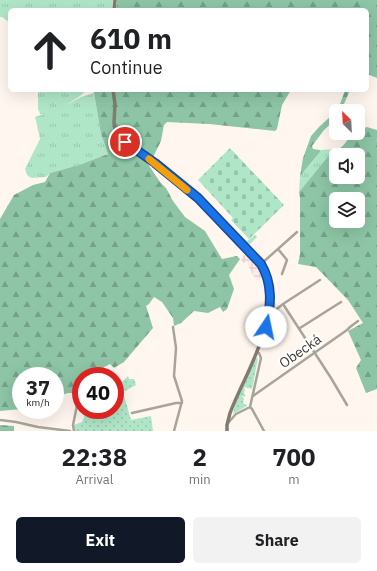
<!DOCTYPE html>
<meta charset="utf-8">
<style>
body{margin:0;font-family:"IBM Plex Sans",sans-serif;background:#f2f2f2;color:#202124;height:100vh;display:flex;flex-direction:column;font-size:15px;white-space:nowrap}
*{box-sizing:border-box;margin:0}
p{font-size:13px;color:#757577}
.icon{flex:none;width:22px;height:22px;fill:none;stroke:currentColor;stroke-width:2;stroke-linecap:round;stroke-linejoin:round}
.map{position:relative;height:431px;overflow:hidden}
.panel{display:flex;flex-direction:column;background:#fff;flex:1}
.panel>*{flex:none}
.hud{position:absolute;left:8px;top:8px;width:361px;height:84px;border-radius:6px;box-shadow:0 4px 16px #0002;background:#fff;color:#202124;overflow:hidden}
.needle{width:26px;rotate:336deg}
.tools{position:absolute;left:329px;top:104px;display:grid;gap:8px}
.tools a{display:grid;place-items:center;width:36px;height:36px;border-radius:6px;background:#fff;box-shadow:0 4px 16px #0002;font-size:20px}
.speed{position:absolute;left:12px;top:367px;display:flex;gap:8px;font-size:20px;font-weight:700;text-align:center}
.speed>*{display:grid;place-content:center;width:52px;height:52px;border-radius:50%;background:#fff;box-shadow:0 4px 16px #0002;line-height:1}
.speed small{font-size:10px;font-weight:400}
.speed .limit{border:6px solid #d22;background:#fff;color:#111}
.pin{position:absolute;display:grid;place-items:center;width:34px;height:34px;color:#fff;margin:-17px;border:2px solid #fff;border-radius:50%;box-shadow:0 1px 4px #0007}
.me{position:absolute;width:44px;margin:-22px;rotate:11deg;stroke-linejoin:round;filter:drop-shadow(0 0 3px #0008)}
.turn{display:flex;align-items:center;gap:14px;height:84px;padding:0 16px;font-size:18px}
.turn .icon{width:52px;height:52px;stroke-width:2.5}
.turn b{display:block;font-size:28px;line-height:34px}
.eta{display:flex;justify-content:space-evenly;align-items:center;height:68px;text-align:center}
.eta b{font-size:24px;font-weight:700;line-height:28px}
.action{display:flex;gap:8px;margin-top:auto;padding:8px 16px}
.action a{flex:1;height:46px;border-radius:6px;background:#111827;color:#fff;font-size:16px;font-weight:700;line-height:46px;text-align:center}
.action a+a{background:#f2f2f2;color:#202124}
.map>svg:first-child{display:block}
</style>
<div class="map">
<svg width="377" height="431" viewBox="0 0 377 431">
<defs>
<pattern id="industrial-grid" width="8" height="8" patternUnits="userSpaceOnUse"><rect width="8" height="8" fill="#ffe9e9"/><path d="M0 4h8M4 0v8" fill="none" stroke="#dcc9c8"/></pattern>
<pattern id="grass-tufts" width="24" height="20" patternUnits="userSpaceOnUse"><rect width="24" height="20" fill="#b0e6c8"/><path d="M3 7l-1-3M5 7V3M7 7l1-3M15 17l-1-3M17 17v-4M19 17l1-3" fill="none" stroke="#98c6ac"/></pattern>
<pattern id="forest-firs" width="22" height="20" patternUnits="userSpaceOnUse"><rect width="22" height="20" fill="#8dc5a6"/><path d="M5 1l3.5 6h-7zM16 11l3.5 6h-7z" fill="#75a188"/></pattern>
<pattern id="cemetery-stones" width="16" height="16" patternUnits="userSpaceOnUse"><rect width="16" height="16" fill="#b0e6c8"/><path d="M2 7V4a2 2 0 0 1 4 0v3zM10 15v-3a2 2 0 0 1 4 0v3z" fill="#98c6ac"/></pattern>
<pattern id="garden-dots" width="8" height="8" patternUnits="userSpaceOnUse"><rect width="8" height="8" fill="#b0e6c8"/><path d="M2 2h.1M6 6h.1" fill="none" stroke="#98c6ac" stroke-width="1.8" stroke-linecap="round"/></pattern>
</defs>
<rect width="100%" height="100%" fill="#fff7ef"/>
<path fill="url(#industrial-grid)" d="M 247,252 L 260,267 L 264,274 L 257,281 L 251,272 L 247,262 L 244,263 L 241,260 L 241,258 Z"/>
<path fill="url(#grass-tufts)" d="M 0,0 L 113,0 L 112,10 L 10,10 L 10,23 L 2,17 L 0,17 Z
M 38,90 L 87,90 L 80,96 L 65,106 L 81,97 L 94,93 L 101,134 L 108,154 L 79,165 L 50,173 L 46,177 L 31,178 L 27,175 L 25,169 L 40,139 L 35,117 L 43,114 L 40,114 L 38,109 Z
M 334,149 L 299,192 L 300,176 L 320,152 L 320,150 Z
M 255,235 L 257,237 L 249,245 L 246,243 L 245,244 L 239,237 L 239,236 L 247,241 Z"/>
<path fill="url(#forest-firs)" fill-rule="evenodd" d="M 117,0 L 377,0 L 377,78 L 367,74 L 367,10 L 116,10 Z
M 92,90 L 291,90 L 282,105 L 277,129 L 275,131 L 209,124 L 167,122 L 164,125 L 161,141 L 154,155 L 153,160 L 149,157 L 146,161 L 160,182 L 166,188 L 173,201 L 185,217 L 205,231 L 222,259 L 237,256 L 240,259 L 229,275 L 234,289 L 227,309 L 223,312 L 220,307 L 208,313 L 194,311 L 181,323 L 174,326 L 173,318 L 162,302 L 154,297 L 149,304 L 146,306 L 153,328 L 124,362 L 114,368 L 110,364 C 103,368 96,370 90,376 L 81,376 L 81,384 L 80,385 L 78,393 L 68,393 L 55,397 L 55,376 L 21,376 L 21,409 L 0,411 L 0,219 L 14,195 L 33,185 L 45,182 L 50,173 L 79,165 L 108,154 L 101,134 L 94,93 Z
M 345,90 L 350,90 L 341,111 L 336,111 L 336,119 L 324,130 L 312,146 L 313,149 L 320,150 L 320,152 L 300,176 L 303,158 L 311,136 L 319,127 L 332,115 L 339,107 Z
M 367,127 L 377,130 L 377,389 L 366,393 L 356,368 L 361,360 L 348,331 L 363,323 L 348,300 L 316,267 L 298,264 L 300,254 L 300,198 L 299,192 L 334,149 C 336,149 339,149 340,148 C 347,144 349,133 358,133 L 359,130 ZM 336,155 L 358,155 L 358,177 L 336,177 ZM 336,199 L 358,199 L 358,221 L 336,221 Z
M 0,425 L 14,426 L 14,431 L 0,431 Z"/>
<path fill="url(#cemetery-stones)" d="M 230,148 L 284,205 L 249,239 L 231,220 L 233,218 L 198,180 Z"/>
<path fill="url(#garden-dots)" d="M 256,358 L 258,358 L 252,389 L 244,387 L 244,388 L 245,389 L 244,394 L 245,394 L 245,397 L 243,396 L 242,397 L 244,398 L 243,403 L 247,405 L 245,407 L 233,414 L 235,405 Z
M 128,376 L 129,379 L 134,379 L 136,385 L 123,392 L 131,420 L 151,416 L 153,431 L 75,431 L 74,425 L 82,422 L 86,412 L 90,410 L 115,410 L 115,381 L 119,379 L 122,382 Z"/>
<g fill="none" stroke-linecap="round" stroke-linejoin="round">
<path stroke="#b3ccfd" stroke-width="1" d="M 376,141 L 377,140"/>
<path stroke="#a9a49a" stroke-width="2.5" d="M 278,249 L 287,260 L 282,274
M 261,264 L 297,232
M 283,304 L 331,378 L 347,405
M 268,316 L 283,304 L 320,280
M 173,327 L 176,348 L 174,376 L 182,401 L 174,431
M 300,328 L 341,302
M 92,376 L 99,370
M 253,396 L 347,330 L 350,327 L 358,321
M 250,407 L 252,409 L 264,431
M 132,413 L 176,403 L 182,403
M 0,420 L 16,422 L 38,427 L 70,431
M 228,423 L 236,414 L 250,407 L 261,358 L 259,353 L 257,352
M 74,431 L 73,425 L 81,386"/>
<path stroke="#837b6d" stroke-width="3.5" d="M 114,10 L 115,0
M 113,90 L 115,104 L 114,123 L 115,128 L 118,134 L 125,142 L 155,163 L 198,198 L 261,264 C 288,309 246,371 230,413 L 227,425 L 227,431"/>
</g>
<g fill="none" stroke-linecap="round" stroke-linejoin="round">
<g stroke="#114b97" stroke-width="10">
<path id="route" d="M 125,142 L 155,163 L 198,198 L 261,264 C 273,284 271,306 266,327"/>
</g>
<use href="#route" stroke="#1a73e8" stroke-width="7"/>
<path stroke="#f59e0b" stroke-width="7" d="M 149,159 L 187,190"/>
</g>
<g text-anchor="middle" stroke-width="4" stroke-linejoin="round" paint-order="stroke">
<g font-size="14" fill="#403931" stroke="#fff">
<text transform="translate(300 351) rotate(-35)" y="5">Obecká</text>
</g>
</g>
</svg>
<div class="tools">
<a><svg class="needle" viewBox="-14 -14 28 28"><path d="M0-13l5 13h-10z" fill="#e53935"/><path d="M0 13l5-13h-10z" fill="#757577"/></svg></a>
<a><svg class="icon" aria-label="sound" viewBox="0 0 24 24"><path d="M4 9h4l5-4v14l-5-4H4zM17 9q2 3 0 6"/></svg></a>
<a><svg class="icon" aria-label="layers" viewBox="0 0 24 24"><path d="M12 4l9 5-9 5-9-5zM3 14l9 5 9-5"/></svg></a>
</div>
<div class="speed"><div>37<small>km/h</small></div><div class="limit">40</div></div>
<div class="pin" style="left:125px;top:142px;background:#d93025"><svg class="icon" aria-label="arrive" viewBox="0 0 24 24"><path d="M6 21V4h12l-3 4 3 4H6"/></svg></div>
<svg class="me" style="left:266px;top:327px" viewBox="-20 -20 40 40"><circle r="19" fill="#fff"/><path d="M0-13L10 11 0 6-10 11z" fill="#1a73e8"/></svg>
<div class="hud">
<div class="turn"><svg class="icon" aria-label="ahead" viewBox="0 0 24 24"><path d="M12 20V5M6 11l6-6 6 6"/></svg><div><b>610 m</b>Continue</div></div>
</div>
</div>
<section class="panel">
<div class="eta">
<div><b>22:38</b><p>Arrival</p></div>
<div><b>2</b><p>min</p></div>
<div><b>700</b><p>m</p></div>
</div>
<div class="action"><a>Exit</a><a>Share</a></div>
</section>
